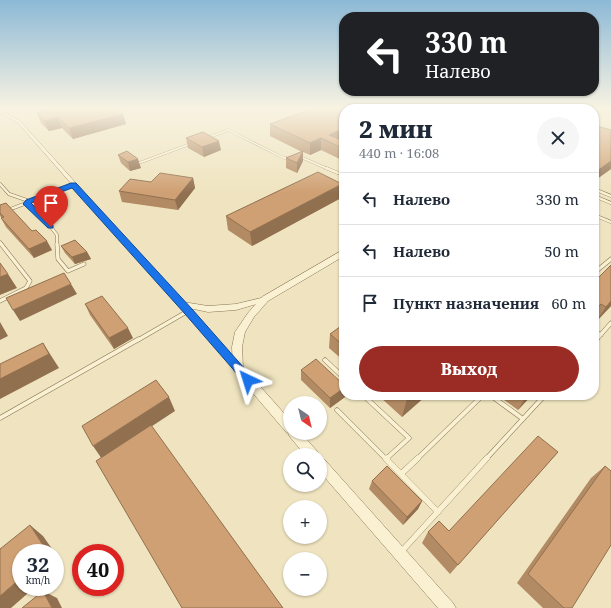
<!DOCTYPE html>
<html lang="ru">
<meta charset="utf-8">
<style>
body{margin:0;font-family:"Noto Serif",serif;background:#f6f6f7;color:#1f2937;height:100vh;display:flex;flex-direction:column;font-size:15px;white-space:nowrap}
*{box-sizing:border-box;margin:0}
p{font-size:13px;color:#747a83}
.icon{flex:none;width:22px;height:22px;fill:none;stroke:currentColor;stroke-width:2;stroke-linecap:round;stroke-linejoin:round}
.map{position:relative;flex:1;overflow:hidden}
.side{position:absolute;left:339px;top:104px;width:260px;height:296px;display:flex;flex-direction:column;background:#fff;border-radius:16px;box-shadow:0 1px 3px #0004}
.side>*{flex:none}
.hud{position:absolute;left:339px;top:12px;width:260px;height:84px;border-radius:16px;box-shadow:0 1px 3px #0004;background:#202124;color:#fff;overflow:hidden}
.needle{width:26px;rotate:145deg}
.tools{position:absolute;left:283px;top:396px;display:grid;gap:8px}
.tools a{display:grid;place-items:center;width:44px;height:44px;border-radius:50%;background:#fff;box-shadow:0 1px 3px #0004;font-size:20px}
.speed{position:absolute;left:12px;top:544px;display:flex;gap:8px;font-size:20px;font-weight:700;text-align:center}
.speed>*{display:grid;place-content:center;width:52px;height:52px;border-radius:50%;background:#fff;box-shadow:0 1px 3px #0004;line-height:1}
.speed small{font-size:10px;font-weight:400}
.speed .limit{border:6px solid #d22;background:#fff;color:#111}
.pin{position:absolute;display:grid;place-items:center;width:34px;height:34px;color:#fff;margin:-41px -17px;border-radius:50% 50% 50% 0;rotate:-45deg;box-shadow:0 0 4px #0007}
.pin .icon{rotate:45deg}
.me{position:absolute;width:44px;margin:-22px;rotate:319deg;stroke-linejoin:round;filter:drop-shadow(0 0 3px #0008)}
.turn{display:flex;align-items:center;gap:14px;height:84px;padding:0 20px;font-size:18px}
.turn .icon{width:52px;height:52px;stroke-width:2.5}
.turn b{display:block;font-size:28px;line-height:34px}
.round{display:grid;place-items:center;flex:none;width:42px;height:42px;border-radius:21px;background:#f6f6f7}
.head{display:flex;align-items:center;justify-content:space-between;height:68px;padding:0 20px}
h1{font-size:24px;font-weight:800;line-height:30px}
.cta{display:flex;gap:8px;margin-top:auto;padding:8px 20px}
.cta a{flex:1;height:46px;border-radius:24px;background:#9a2c25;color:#fff;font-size:16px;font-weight:800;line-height:46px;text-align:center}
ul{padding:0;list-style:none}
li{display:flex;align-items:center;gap:12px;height:52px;padding:0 20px;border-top:1px solid #e0e1e3}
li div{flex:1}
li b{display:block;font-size:15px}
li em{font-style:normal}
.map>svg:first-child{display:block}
</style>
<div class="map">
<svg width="611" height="608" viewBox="0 0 611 608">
<rect width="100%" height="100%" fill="#efe4bf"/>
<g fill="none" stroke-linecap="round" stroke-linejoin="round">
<g stroke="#897557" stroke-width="2.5">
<path id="service-far4" d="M 483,108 L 487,109
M 460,109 L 463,108
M 207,138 L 228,130 L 284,158 L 291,158
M 299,158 L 303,158 L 328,169
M 139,163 L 190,144"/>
</g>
<g stroke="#897557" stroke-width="3.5">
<path id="service-far3" d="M 326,168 L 338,173 L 344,170
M 0,184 L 9,194 L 29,201
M 594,189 L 611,196
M 594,196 L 611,203
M 29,201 L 27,204 L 51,227 L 57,235 L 57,245
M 0,213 L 74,185
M 594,215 L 611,222
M 0,242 L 2,245"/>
</g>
<g stroke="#897557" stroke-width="4.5">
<path id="service-far2" d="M 57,244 L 58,259 L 68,271 L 84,264
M 594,273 L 611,259
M 0,301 L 26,288 L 30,281 L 1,244
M 594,331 L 601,335
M 138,340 L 188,311
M 596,340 L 611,323"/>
</g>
<g stroke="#897557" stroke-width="5">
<path id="service-far1" d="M 594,342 L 597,339
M 325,360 L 344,378
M 363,395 L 409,438 L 386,459
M 490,395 L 523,419
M 367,399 L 372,395
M 337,410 L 386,459
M 0,418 L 139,339
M 417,459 L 483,395
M 486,459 L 545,395"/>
</g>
<g stroke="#897557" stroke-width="6">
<path id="service" d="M 387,458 L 386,459 L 438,512
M 401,474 L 418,458
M 401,552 L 487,458"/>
</g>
<g stroke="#897557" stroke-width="1">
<path id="minor" d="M 0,110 L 20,121 L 183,302 L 208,306 L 236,304 L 265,297 L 267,297 L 268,299 L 267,301 L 236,310 L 208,312 L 189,308 L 241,366 L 242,368 L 241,370 L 238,371 L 235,370 L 18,123 L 0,113 Z"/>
</g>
<g stroke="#897557" stroke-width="1">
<path id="tertiary" d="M 341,251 L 344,251 L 344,256 L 268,301 L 254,317 L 245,332 L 242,347 L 243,367 L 290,420 L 290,433 L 301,433 L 317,451 L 319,455 L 305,455 L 290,437 L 288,433 L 286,432 L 234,371 L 233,368 L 232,347 L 235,332 L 248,313 L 262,297 Z
M 320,457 L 324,459 L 453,603 L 456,608 L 438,608 L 320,472 Z"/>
</g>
<use href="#service-far4" stroke="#faf1d3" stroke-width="2"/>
<use href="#service-far3" stroke="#faf1d3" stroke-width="2.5"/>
<use href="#service-far2" stroke="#faf1d3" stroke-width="3.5"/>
<use href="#service-far1" stroke="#faf1d3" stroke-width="4"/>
<use href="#service" stroke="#faf1d3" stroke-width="5.5"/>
<use href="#minor" fill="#faf1d3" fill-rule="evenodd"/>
<use href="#tertiary" fill="#faf1d3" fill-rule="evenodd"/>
</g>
<path fill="#b28a63" d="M 41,108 L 131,108 L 119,111 L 123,114 L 126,124 L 73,139 L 62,128 L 49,131 L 41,123 L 37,113 L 43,112 Z
M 314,108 L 416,108 L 412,109 L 344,109 L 344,140 L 342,141 L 344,141 L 344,161 L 321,150 L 310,155 L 303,152 L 303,161 L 297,173 L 286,168 L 286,158 L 302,152 L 270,136 L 270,124 Z
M 594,128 L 611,130 L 611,169 L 594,181 Z
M 186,138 L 221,150 L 204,157 L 188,148 Z
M 118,155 L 141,168 L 130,171 L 121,163 Z
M 193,178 L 195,188 L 178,210 L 122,202 L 119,191 L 151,182 Z
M 341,198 L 252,246 L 228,230 L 226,216 Z
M 0,205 L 32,231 L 52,250 L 34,258 L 6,227 L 1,218 L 2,218 L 0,216 Z
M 61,246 L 87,252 L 91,259 L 75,264 L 65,253 Z
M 611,265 L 611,306 L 594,324 L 594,282 Z
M 85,304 L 133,338 L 114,349 L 90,315 Z
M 344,324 L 344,361 L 329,348 L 330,334 Z
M 301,370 L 345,395 L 345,397 L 330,408 L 301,380 Z
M 380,395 L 427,395 L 402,417 L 380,397 Z
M 497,395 L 532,395 L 518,410 Z
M 558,452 L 450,574 L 422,543 L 428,532 L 449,531 Z
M 605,466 L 572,608 L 543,608 L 517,583 L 591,478 Z
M 372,481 L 422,501 L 418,509 L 403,525 L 369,489 Z"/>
<path fill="#917050" d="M 110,108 L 131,108 L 112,113 Z
M 392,108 L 416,108 L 412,109 L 389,109 Z
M 123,114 L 126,124 L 73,139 L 69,128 Z
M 58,117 L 62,128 L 49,131 L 44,121 Z
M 344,128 L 344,140 L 334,144 L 329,135 Z
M 321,138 L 321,150 L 310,155 L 310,143 Z
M 219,141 L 221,150 L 204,157 L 202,147 Z
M 303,151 L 303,161 L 297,173 L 297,163 Z
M 138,159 L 141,168 L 130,171 L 128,162 Z
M 611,161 L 611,169 L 594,181 L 594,178 L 597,171 Z
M 193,178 L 195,188 L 178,210 L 175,200 Z
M 342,184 L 341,198 L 252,246 L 250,232 Z
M 47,241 L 52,250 L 34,258 L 29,249 Z
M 87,252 L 91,259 L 75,264 L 72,257 Z
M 8,274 L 17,288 L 0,295 L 0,277 Z
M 71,284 L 77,294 L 20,321 L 13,310 Z
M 611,301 L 611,306 L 594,324 L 606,307 Z
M 601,304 L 594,314 L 594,311 Z
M 0,322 L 8,336 L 0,340 Z
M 128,328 L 133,338 L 114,349 L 109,338 Z
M 43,343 L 59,368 L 0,399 L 0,379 Z
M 344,388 L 344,395 L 345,395 L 345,397 L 330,408 L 330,398 Z
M 412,395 L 427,395 L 402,417 L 407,399 Z
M 527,395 L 532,395 L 518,410 Z
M 169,397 L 175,411 L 102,459 L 93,446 Z
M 422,501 L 418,509 L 403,525 L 407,517 Z
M 30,525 L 43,536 L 55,553 L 48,553 Z
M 55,553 L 62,564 L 55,569 Z
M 21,578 L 21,587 L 35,587 L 11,608 L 0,608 L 0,596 Z
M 43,591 L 57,598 L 62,608 L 52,608 Z"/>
<path fill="#cfa073" stroke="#917050" d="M 45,108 L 115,108 L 123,114 L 69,128 L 58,117 L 44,121 L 37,113 L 48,110 Z
M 314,108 L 392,108 L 389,109 L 344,109 L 344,128 L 329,135 L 344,141 L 344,149 L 321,138 L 310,143 L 270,124 Z
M 597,126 L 611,130 L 611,161 L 597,171 L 594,170 L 594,128 Z
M 203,132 L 219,141 L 202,147 L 186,138 Z
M 127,151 L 138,159 L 128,162 L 118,155 Z
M 303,151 L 297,163 L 286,158 Z
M 318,172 L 342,184 L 250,232 L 226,216 Z
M 160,173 L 193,178 L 175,200 L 119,191 L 130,179 L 151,182 Z
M 6,203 L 32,231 L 36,230 L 47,241 L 29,249 L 1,218 L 4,217 L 0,213 L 0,205 Z
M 75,240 L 87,252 L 72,257 L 61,246 Z
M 0,263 L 8,274 L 0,277 Z
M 611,265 L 611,301 L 606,307 L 601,304 L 594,311 L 594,282 Z
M 64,273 L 71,284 L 13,310 L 6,298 Z
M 102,296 L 128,328 L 109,338 L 85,304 Z
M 344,324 L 344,346 L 330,334 Z
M 43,343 L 49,354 L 0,379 L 0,364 Z
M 316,359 L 344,385 L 344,388 L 330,398 L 301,370 Z
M 156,380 L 169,397 L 93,446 L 82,426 Z
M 403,395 L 412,395 L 407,399 Z
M 151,425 L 283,608 L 182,608 L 96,461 Z
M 538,436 L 558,452 L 458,565 L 428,532 L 439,521 L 449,531 Z
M 387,466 L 422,501 L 407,517 L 372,481 Z
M 605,466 L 611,471 L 611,545 L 572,608 L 564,608 L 528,574 Z
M 30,525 L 48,553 L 21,553 L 21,578 L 0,596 L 0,549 Z
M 43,591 L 52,608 L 22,608 Z"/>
<linearGradient id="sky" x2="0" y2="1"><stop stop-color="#8cb9d6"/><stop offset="0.56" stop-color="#f8f3e2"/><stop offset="1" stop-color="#f8f3e2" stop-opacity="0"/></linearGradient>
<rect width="611" height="193" fill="url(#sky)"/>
<path fill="#1a73e8" stroke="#114b97" d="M 71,183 L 76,183 L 192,309 L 252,377 L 254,380 L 252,383 L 248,385 L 245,383 L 185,314 L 72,188 L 31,203 L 53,225 L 53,228 L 48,228 L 23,204 L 26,200 Z"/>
</svg>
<div class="tools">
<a><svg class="needle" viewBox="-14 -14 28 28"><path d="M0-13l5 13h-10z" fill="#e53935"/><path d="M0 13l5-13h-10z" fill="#747a83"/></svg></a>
<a><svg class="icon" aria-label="search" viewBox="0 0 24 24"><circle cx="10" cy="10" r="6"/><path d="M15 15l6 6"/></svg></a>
<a>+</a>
<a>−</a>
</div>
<div class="speed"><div>32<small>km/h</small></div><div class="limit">40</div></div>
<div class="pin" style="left:51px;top:227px;background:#d93025"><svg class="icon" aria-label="arrive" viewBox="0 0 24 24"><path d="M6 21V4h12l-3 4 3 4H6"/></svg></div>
<svg class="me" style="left:248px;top:380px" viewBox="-20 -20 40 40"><path d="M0-17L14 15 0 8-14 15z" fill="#1a73e8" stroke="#fff" stroke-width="4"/></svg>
<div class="hud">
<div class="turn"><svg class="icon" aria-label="left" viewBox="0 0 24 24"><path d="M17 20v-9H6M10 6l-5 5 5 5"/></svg><div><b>330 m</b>Налево</div></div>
</div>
<section class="side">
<div class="head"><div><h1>2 мин</h1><p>440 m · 16:08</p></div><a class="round"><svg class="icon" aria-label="close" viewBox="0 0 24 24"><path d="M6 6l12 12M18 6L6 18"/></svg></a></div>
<ul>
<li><svg class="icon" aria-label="left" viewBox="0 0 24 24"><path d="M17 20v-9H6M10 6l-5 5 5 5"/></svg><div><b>Налево</b></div><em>330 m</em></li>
<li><svg class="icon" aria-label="left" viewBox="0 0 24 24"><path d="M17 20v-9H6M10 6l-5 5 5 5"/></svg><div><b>Налево</b></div><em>50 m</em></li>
<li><svg class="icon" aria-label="arrive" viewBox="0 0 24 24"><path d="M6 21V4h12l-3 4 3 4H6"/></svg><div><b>Пункт назначения</b></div><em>60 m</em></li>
</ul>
<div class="cta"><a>Выход</a></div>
</section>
</div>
